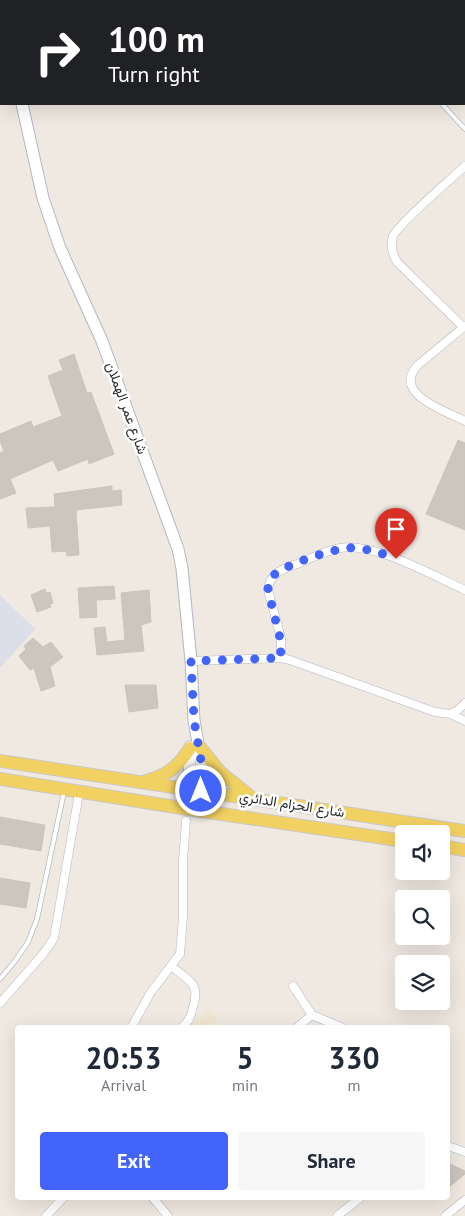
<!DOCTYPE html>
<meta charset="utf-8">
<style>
body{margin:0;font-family:"PT Sans",Vazirmatn,sans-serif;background:#f6f6f7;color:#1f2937;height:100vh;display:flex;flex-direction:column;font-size:19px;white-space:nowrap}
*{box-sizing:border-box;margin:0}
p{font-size:16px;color:#747a83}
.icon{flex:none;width:28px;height:28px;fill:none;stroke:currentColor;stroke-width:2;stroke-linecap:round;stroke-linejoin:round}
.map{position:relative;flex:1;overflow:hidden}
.drawer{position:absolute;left:15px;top:1025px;width:435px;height:175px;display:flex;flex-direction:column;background:#fff;border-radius:5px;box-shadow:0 5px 20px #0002}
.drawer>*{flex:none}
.banner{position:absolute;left:0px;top:0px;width:465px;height:105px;box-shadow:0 5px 20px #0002;background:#202124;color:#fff;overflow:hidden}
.controls{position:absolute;left:395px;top:825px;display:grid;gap:10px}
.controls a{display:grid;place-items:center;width:55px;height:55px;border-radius:5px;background:#fff;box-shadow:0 5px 20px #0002;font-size:25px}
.pin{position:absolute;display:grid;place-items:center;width:42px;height:42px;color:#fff;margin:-51px -21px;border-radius:50% 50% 50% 0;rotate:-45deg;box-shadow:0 0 5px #0007}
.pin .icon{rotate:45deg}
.me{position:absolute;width:55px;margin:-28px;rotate:0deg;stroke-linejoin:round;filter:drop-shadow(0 0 4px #0008)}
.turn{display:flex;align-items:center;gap:18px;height:105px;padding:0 25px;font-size:22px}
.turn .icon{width:65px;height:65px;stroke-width:2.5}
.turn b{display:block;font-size:35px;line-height:42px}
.eta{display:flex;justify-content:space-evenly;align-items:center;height:85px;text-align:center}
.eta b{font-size:30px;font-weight:700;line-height:35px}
.button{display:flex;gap:10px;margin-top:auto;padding:10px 25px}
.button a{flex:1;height:58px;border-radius:5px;background:#4264fb;color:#fff;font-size:20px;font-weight:700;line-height:58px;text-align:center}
.button a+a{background:#f6f6f7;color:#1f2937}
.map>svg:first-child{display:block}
</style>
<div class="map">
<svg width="465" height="1216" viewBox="0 0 465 1216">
<rect width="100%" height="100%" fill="#efe9e1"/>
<path fill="#f0e6d1" d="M 210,1009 L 218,1020 L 210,1027 L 192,1027 L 190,1025 Z"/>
<path fill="#dcdee8" d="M 0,595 L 35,629 L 0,668 Z"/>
<path fill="#cbc7bf" stroke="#cbc5ba" d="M 74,354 L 87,393 L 91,392 L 114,454 L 89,464 L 88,459 L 58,471 L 53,460 L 10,479 L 16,493 L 0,499 L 0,453 L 4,451 L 0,441 L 0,434 L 31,421 L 33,427 L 62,416 L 48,376 L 63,370 L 59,360 Z
M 458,440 L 465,443 L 465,530 L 426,514 Z
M 112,486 L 112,491 L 121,490 L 122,505 L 76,510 L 79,555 L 67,556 L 66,551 L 52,552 L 50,526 L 28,528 L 26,508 L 55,507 L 54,494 Z
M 114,586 L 115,599 L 96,600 L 97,617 L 80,618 L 78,588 Z
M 45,589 L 46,593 L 50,592 L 53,603 L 50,604 L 51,607 L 37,612 L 31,595 Z
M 149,590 L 151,622 L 141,625 L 144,651 L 97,655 L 94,628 L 105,627 L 107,642 L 125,640 L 121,593 Z
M 33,638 L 43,647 L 51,642 L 63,657 L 50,667 L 55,686 L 41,691 L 34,668 L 30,670 L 19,656 L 26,649 L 24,646 Z
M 125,685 L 156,685 L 158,708 L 129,712 Z
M 0,817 L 45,825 L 41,851 L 0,844 Z
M 0,878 L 30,883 L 26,908 L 0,904 Z
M 448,1163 L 465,1171 L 465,1174 L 448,1188 Z"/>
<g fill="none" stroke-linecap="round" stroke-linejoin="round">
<g stroke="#b4b7c1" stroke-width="5.5">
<path id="lane" d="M 442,104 L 465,129
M 0,979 L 15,961 L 28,942 L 37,919 L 64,792"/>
</g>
<g stroke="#b4b7c1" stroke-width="9">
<path id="street" d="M 190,1 L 195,0
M 465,326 L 418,365 C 391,394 446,411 465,421
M 463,327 L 397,262 C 392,254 390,246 393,236 C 399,223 451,179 465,166
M 281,658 L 281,638 L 268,590 C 270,573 282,569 297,564 C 311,558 325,551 340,548 C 375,542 433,576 465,590
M 191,661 L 281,658 L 290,660 L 435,712 L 450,714 L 465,721
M 450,714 L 458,710 L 465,703
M 171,966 C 188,980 201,983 193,1007 C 191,1016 189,1022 181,1028
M 293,986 L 312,1015 L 343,1028
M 0,1003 L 44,953 L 54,938 L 79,793
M 131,1028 L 151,992 L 180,954 L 183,917 L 183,861 L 186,821
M 296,1028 L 312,1015
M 448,1146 L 465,1152
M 153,1198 L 168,1216
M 46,1216 L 63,1198
M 337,1216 L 360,1198
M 445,1216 L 465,1200"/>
</g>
<g stroke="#b4b7c1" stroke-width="13">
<path id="secondary" d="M 16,1 L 16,0
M 22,104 L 43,198 L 60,248 L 102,341 L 178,549 L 182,568 L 191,661 L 194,720 L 201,761 L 199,810
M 188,809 L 190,747"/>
</g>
<g stroke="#c9c9c9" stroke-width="14">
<path id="primary" d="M 199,746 L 220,772 L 251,797
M 0,761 L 465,831
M 0,779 L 188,809 L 404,841
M 146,781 C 168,775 178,767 190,748
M 441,846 L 465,850"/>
</g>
<use href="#lane" stroke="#fff" stroke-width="4"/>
<use href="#street" stroke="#fff" stroke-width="8"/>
<use href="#secondary" stroke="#fff" stroke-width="11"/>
<use href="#primary" stroke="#f2d163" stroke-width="12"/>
</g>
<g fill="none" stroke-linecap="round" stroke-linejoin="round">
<path stroke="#4264fb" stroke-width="9" stroke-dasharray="0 16.2" d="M 201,791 L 201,761 L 194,720 L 191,661 L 281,658 L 280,638 L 268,590 C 268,584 270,580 273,576 C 283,565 340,546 354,548 C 369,549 382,553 396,559"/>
</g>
<g text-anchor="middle" stroke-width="5" stroke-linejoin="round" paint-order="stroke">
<g font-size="14" fill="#2e2e2e" stroke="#fff">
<text transform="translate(127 408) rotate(70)" y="5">شارع عمر الهملان</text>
<text transform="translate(292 804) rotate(9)" y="5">شارع الحزام الدائري</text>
</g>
</g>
</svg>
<div class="controls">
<a><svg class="icon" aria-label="sound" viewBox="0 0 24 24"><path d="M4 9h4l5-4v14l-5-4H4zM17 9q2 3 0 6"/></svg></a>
<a><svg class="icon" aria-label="search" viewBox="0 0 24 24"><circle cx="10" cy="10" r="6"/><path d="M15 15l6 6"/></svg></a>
<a><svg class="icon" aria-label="layers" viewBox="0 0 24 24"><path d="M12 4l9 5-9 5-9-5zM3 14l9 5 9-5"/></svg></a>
</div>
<div class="pin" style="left:396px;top:559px;background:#d93025"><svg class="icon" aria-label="arrive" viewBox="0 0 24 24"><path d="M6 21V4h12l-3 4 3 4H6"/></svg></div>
<svg class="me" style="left:201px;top:791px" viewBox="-20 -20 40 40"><circle r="17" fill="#4264fb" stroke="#fff" stroke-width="3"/><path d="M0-11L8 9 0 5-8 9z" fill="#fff"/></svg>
<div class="banner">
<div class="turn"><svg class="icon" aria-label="right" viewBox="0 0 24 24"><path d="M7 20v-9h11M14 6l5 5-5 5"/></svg><div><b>100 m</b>Turn right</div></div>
</div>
<section class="drawer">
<div class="eta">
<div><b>20:53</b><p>Arrival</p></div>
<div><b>5</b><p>min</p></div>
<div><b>330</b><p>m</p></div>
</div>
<div class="button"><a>Exit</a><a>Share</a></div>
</section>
</div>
